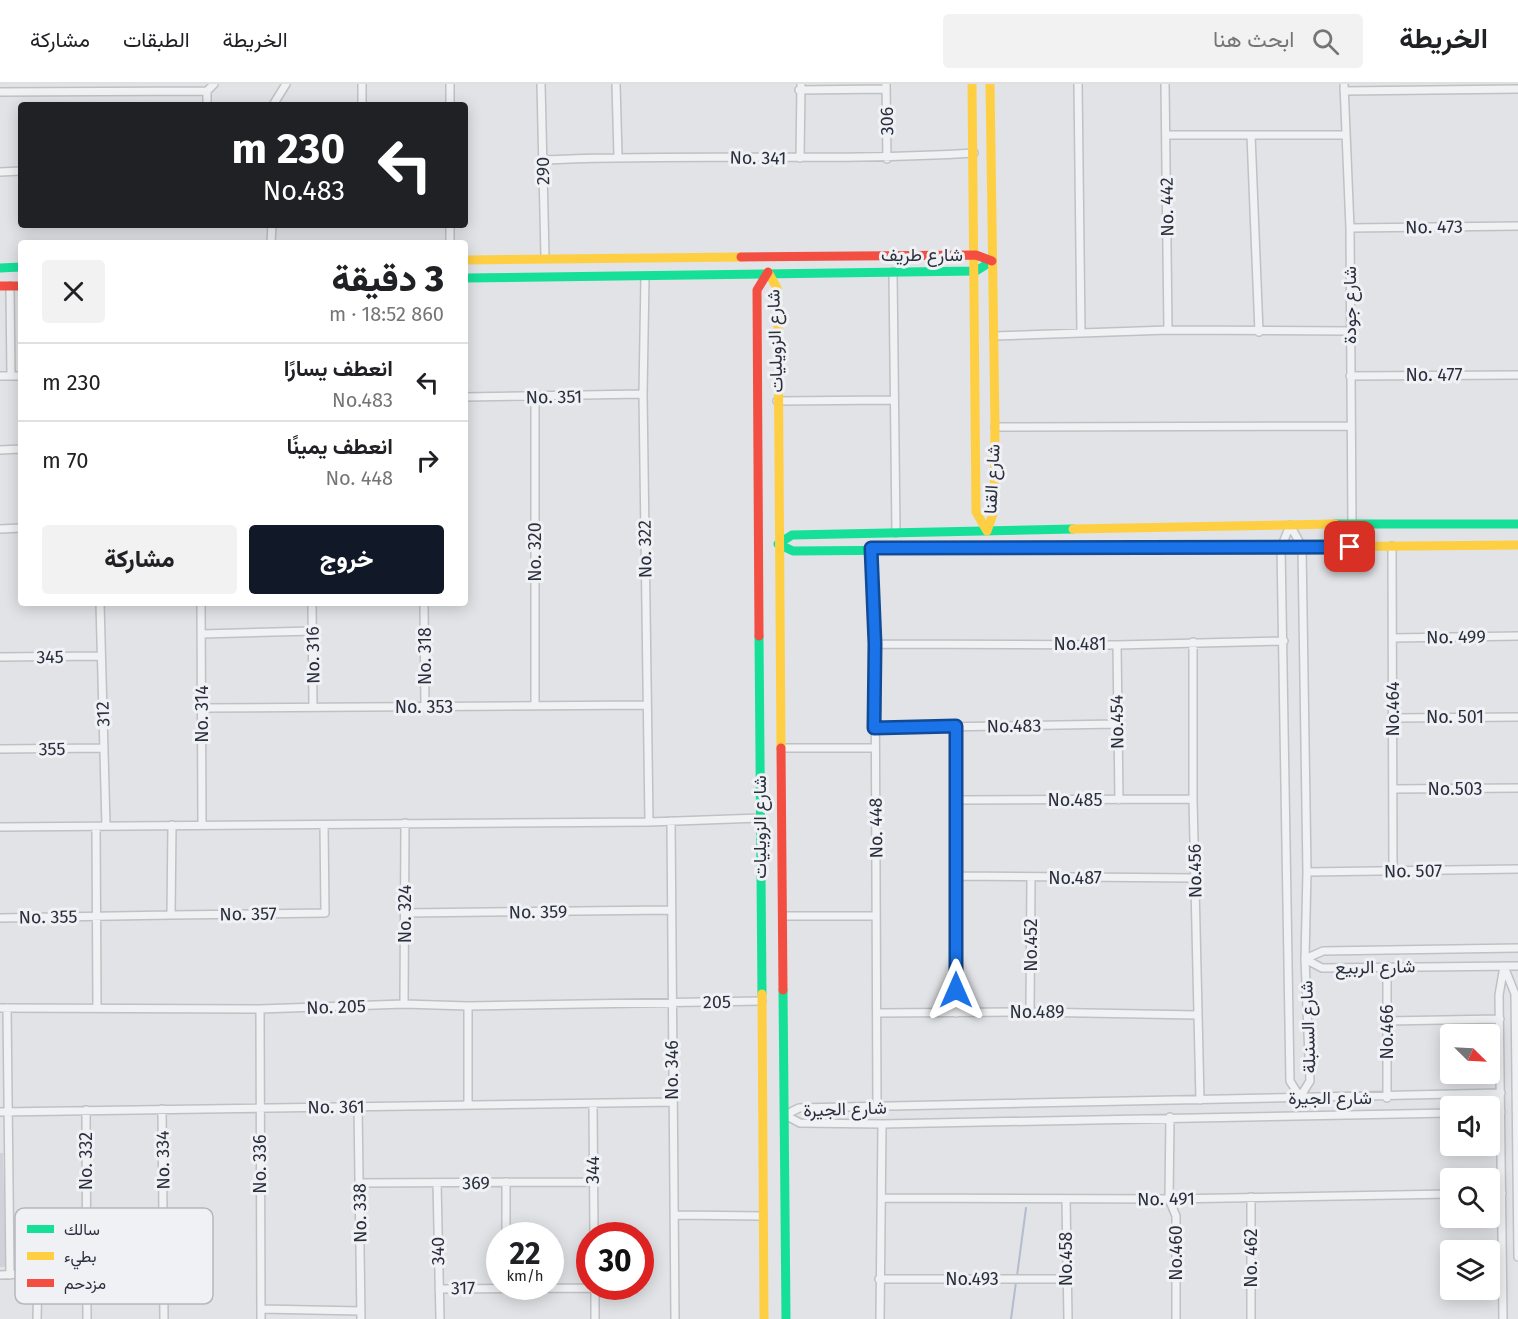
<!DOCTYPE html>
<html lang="ar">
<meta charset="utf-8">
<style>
body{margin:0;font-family:"Fira Sans",Vazirmatn,sans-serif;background:#f2f2f2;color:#202124;direction:rtl;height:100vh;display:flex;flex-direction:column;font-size:22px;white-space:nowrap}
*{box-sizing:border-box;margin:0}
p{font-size:20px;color:#757577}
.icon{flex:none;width:33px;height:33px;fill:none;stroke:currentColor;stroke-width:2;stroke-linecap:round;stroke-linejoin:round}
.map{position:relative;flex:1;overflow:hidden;direction:ltr}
.sheet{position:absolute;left:18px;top:156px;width:450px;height:366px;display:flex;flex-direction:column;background:#fff;border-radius:6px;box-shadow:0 3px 15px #0003;direction:rtl}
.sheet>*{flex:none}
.guide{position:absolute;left:18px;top:18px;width:450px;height:126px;border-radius:6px;box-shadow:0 3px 15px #0003;direction:rtl;background:#202124;color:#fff;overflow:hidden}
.needle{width:39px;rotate:114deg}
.fabs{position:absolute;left:1440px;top:940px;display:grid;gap:12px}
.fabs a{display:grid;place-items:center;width:60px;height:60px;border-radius:6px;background:#fff;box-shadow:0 3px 15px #0003;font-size:30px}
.speed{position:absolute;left:486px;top:1138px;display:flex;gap:12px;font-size:30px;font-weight:700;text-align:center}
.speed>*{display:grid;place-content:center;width:78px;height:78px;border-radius:50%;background:#fff;box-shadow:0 3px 15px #0003;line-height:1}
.speed small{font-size:15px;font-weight:400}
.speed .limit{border:9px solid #d22;background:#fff;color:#111}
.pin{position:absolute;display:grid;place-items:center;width:51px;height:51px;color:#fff;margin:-26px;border-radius:12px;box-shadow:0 3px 9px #0006}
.me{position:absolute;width:66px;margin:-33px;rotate:0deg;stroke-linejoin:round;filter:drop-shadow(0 0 4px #0008)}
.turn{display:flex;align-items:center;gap:21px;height:126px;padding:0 24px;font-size:27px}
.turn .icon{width:78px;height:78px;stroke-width:2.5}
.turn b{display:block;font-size:42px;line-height:51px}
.round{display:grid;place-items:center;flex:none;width:63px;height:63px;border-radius:6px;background:#f2f2f2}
.overview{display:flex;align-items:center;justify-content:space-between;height:102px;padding:0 24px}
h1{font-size:36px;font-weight:800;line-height:45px}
.button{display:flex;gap:12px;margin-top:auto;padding:12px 24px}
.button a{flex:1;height:69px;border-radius:6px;background:#111827;color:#fff;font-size:24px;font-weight:800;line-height:69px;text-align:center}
.button a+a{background:#f2f2f2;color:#202124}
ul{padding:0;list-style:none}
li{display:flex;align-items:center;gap:18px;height:78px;padding:0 24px;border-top:2px solid #e0e0e0}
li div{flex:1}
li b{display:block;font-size:22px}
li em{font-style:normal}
header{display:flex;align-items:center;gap:36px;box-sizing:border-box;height:84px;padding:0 30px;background:#fff;border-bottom:2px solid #e0e0e0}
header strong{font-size:28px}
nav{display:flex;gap:33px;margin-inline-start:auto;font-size:21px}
.search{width:420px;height:54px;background:#f2f2f2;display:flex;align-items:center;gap:15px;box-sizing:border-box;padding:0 21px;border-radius:6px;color:#757577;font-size:22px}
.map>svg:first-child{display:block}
</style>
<header>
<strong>الخريطة</strong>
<div class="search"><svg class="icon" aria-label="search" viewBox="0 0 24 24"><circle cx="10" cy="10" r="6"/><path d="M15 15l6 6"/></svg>ابحث هنا</div>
<nav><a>الخريطة</a><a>الطبقات</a><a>مشاركة</a></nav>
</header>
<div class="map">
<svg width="1518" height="1235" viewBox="0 0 1518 1235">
<rect width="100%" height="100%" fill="#e1e3e6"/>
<path fill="#d0d2d9" d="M 0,1069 L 3,1069 L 6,1183 L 0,1183 Z"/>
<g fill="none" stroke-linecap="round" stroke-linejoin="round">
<path stroke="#b3bdce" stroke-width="2" d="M 1017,1192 L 1026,1124
M 1011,1235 L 1016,1198"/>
<g stroke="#c0c1c4" stroke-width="10">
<path id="street" d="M 362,0 L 362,21
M 450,0 L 450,21
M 541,0 L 545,173
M 616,0 L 618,72
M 886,0 L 887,75
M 1078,0 L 1081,249
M 1165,0 L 1168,246
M 1344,0 L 1350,144 L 1352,441
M 799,6 L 886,5
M 1344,7 L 1518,5
M 0,8 L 207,7
M 207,21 L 207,7 L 214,0
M 273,21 L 286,0
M 1166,51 L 1344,51
M 1251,51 L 1259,248
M 800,74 L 801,0
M 543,76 C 687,69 830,78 974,69
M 0,88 L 21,87
M 1350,144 L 1518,142
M 271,159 L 272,141
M 450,159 L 450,141
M 893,188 L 896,449
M 645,193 L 643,310 L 649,738
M 10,202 L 11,292
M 994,252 L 1168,246 L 1349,247
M 0,292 L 21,292
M 1350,292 L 1518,291
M 465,313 L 643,310
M 777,317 L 894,316
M 995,343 L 1351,342
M 0,366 L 21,365
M 1290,441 L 1302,463 L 1307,788 L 1305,875 L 1310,997 L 1300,1013 L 1290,997 L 1281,464 Z
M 0,445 L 21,444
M 1392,462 L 1393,787
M 871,464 L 875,560 L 877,1023
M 100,519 L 106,742
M 201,519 L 202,741
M 312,519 L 313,623
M 424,519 L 425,624
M 202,550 L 313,547
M 1393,554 L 1518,552
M 1193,558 L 1193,715 L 1200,1016
M 875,560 L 1117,561 L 1284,557
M 1117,561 L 1119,716
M 0,573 L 101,572
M 535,622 L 535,314
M 202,624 L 646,621
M 1393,634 L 1518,633
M 875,644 L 1117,640
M 781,664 L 875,664
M 0,665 L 104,664
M 1393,705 L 1518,704
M 956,716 L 1193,715
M 671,737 L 675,1235
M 172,741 L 171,831 L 325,829 L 324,741
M 0,743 L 649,738 L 760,734
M 96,743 L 97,923
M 1307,788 L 1518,785
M 955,792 L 1195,794
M 405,829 L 671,826
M 784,832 L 876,832
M 0,834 L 171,831
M 1305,875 L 1322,884 L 1518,882
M 1305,875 L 1323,867 L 1518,864
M 1387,882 L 1387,1014
M 1505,885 L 1515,910 L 1518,1173
M 404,920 L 405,739
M 468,922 L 468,1020
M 0,924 L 260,925 L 404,920 L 468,922 L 762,917
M 7,924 L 10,1191
M 260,925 L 261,1235
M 1030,928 L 1031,794
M 877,929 L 1030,928 L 1197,931
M 956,929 L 956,642
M 1387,937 L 1500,935
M 593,1020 L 594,1152
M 358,1023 L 361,1235
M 162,1025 L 164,1235
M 86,1026 L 87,1235
M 0,1028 L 672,1018
M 1490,1028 L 1501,1028
M 785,1031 L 799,1024 L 1501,1009
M 785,1031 L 800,1039 L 882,1040 L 1450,1029
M 1170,1033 L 1169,1115 L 1176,1132 L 1176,1235
M 506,1098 L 506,1152
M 359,1099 L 593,1098
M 437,1099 L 440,1235
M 1490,1109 L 1502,1109
M 1251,1113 L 1251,1235
M 882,1114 L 1169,1115 L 1450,1110
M 1066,1115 L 1068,1235
M 675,1131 L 763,1132
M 0,1191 L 86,1187
M 879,1195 L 1065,1195
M 595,1203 L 595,1235
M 439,1205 L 595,1204
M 261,1225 L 361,1227
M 37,1235 L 38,1191
M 880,1235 L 882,1040
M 1503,1235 L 1499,911 L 1504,882"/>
</g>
<use href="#street" stroke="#f0f1f3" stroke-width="7"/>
<path stroke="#16e098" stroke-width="9" d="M 0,184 L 21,183
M 465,194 L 976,187 L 992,177
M 1335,440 L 1518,440
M 778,460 L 792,451 L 1073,445
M 778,460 L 793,467 L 1301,463
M 759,552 L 762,910
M 783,906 L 786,1235"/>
<path stroke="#ffcf43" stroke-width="9" d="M 972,0 L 976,428 L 987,447
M 465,176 L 741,173
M 768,188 L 777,204 L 778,232 L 781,664
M 1073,445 L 1335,440
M 987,447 L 994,427 L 995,343 L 990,0
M 1301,463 L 1518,461
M 762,910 L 764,1235"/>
<path stroke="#f24e42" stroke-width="9" d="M 741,173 L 976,171 L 992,177
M 0,202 L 21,202
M 759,552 L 757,206 L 768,188
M 781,664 L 783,906"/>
</g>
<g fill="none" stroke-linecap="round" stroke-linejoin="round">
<g stroke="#114b97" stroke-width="15">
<path id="route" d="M 956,906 L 956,642 L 874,644 L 875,560 L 871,464 L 1350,463"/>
</g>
<use href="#route" stroke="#1a73e8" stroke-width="10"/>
</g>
<g text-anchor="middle" stroke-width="6" stroke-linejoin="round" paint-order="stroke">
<g font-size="18" fill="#2a2f3d" stroke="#eff1f5">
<text transform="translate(887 37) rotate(-91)" y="6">306</text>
<text transform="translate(758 74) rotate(1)" y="6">No. 341</text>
<text transform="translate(543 87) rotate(-91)" y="6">290</text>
<text transform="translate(1167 123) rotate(-91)" y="6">No. 442</text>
<text transform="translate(1434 143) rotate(-1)" y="6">No. 473</text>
<text x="922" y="177">شارع طريف</text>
<text transform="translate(1350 221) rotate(-90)" y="6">شارع جودة</text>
<text transform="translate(775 257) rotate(-92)" y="6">شارع الزويليات</text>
<text x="1434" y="297">No. 477</text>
<text transform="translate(554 313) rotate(-1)" y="6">No. 351</text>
<text transform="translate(992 395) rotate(-87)" y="6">شارع القنا</text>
<text transform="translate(645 465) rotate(-91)" y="6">No. 322</text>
<text transform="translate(535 468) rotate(-90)" y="6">No. 320</text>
<text transform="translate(1456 553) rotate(-1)" y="6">No. 499</text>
<text x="1080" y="566">No.481</text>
<text transform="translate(313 571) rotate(-91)" y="6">No. 316</text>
<text transform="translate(425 572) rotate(-90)" y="6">No. 318</text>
<text transform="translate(50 573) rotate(-1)" y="6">345</text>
<text x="424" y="629">No. 353</text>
<text transform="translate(1393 625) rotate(-90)" y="6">No.464</text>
<text transform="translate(103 630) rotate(-92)" y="6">312</text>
<text transform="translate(202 630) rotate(-90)" y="6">No. 314</text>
<text x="1455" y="639">No. 501</text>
<text transform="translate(1117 638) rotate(-91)" y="6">No.454</text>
<text transform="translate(1014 642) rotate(-1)" y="6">No.483</text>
<text transform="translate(52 665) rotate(-1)" y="6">355</text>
<text x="1455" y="711">No.503</text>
<text x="1075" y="722">No.485</text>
<text transform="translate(760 743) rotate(-90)" y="6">شارع الزويليات</text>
<text transform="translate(876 744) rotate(-91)" y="6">No. 448</text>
<text transform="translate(1195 787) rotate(-91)" y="6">No.456</text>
<text transform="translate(1413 787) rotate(-1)" y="6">No. 507</text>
<text x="1075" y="800">No.487</text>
<text transform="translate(538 828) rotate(-1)" y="6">No. 359</text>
<text transform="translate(248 830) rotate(-1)" y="6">No. 357</text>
<text transform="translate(405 830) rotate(-90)" y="6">No. 324</text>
<text transform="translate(48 833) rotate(-1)" y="6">No. 355</text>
<text transform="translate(1031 861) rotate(-90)" y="6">No.452</text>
<text transform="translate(1375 883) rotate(-1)" y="6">شارع الربيع</text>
<text transform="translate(717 918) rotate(-1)" y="6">205</text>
<text transform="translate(336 923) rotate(-2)" y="6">No. 205</text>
<text x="1037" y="934">No.489</text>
<text transform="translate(1308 943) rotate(-92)" y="6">شارع السنبلة</text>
<text transform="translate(1387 948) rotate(-90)" y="6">No.466</text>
<text transform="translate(672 986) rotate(-90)" y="6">No. 346</text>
<text x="1330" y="1020">شارع الجيرة</text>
<text transform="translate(336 1023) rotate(-1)" y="6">No. 361</text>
<text transform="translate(845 1025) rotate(-2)" y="6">شارع الجيرة</text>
<text transform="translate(163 1076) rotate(-91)" y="6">No. 334</text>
<text transform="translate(86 1077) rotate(-90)" y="6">No. 332</text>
<text transform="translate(260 1080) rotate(-90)" y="6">No. 336</text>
<text transform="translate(593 1086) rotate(-90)" y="6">344</text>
<text transform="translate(476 1099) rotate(-1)" y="6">369</text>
<text transform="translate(1166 1115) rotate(-1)" y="6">No. 491</text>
<text transform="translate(360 1129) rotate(-91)" y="6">No. 338</text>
<text transform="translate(438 1167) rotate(-91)" y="6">340</text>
<text transform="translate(1176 1169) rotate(-90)" y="6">No.460</text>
<text transform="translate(1251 1174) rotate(-90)" y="6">No. 462</text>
<text transform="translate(1066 1175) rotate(-90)" y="6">No.458</text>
<text x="972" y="1201">No.493</text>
<text transform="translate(463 1204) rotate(-1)" y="6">317</text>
</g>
</g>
<rect x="15" y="1124" width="198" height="96" rx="9" fill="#eff1f5" stroke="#b4b7be" stroke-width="1.5"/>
<rect x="27" y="1141" width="27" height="8" fill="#16e098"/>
<rect x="27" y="1168" width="27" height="8" fill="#ffcf43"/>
<rect x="27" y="1195" width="27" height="8" fill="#f24e42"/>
<g font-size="16" fill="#2a2f3d">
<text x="64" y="1151">سالك</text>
<text x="64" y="1178">بطيء</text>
<text x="64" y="1205">مزدحم</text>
</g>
</svg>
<div class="fabs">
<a><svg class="needle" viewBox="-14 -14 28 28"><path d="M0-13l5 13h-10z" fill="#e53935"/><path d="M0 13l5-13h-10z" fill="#757577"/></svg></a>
<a><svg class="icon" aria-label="sound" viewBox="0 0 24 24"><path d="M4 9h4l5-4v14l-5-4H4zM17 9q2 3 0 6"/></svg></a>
<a><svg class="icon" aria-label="search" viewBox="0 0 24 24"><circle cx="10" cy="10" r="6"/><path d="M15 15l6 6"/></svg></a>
<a><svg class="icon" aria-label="layers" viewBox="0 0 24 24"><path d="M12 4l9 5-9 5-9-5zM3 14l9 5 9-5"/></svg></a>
</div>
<div class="speed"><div>22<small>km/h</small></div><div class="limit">30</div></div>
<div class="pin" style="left:1350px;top:463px;background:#d93025"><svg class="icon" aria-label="arrive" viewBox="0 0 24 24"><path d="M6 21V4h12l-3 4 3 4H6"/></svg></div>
<svg class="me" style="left:956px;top:906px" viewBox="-20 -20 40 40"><path d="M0-17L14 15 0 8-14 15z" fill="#1a73e8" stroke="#fff" stroke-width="4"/></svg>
<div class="guide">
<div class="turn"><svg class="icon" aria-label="left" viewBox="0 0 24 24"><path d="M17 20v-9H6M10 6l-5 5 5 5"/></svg><div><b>230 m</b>No.483</div></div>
</div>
<section class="sheet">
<div class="overview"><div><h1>3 دقيقة</h1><p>860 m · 18:52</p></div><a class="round"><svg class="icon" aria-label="close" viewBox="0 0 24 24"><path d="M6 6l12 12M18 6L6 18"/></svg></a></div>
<ul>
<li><svg class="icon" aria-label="left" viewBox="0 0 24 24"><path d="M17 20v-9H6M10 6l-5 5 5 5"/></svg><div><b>انعطف يسارًا</b><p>No.483</p></div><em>230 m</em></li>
<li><svg class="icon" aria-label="right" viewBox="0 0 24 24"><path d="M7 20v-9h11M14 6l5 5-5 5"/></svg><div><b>انعطف يمينًا</b><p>No. 448</p></div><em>70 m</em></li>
</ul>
<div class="button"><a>خروج</a><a>مشاركة</a></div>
</section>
</div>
